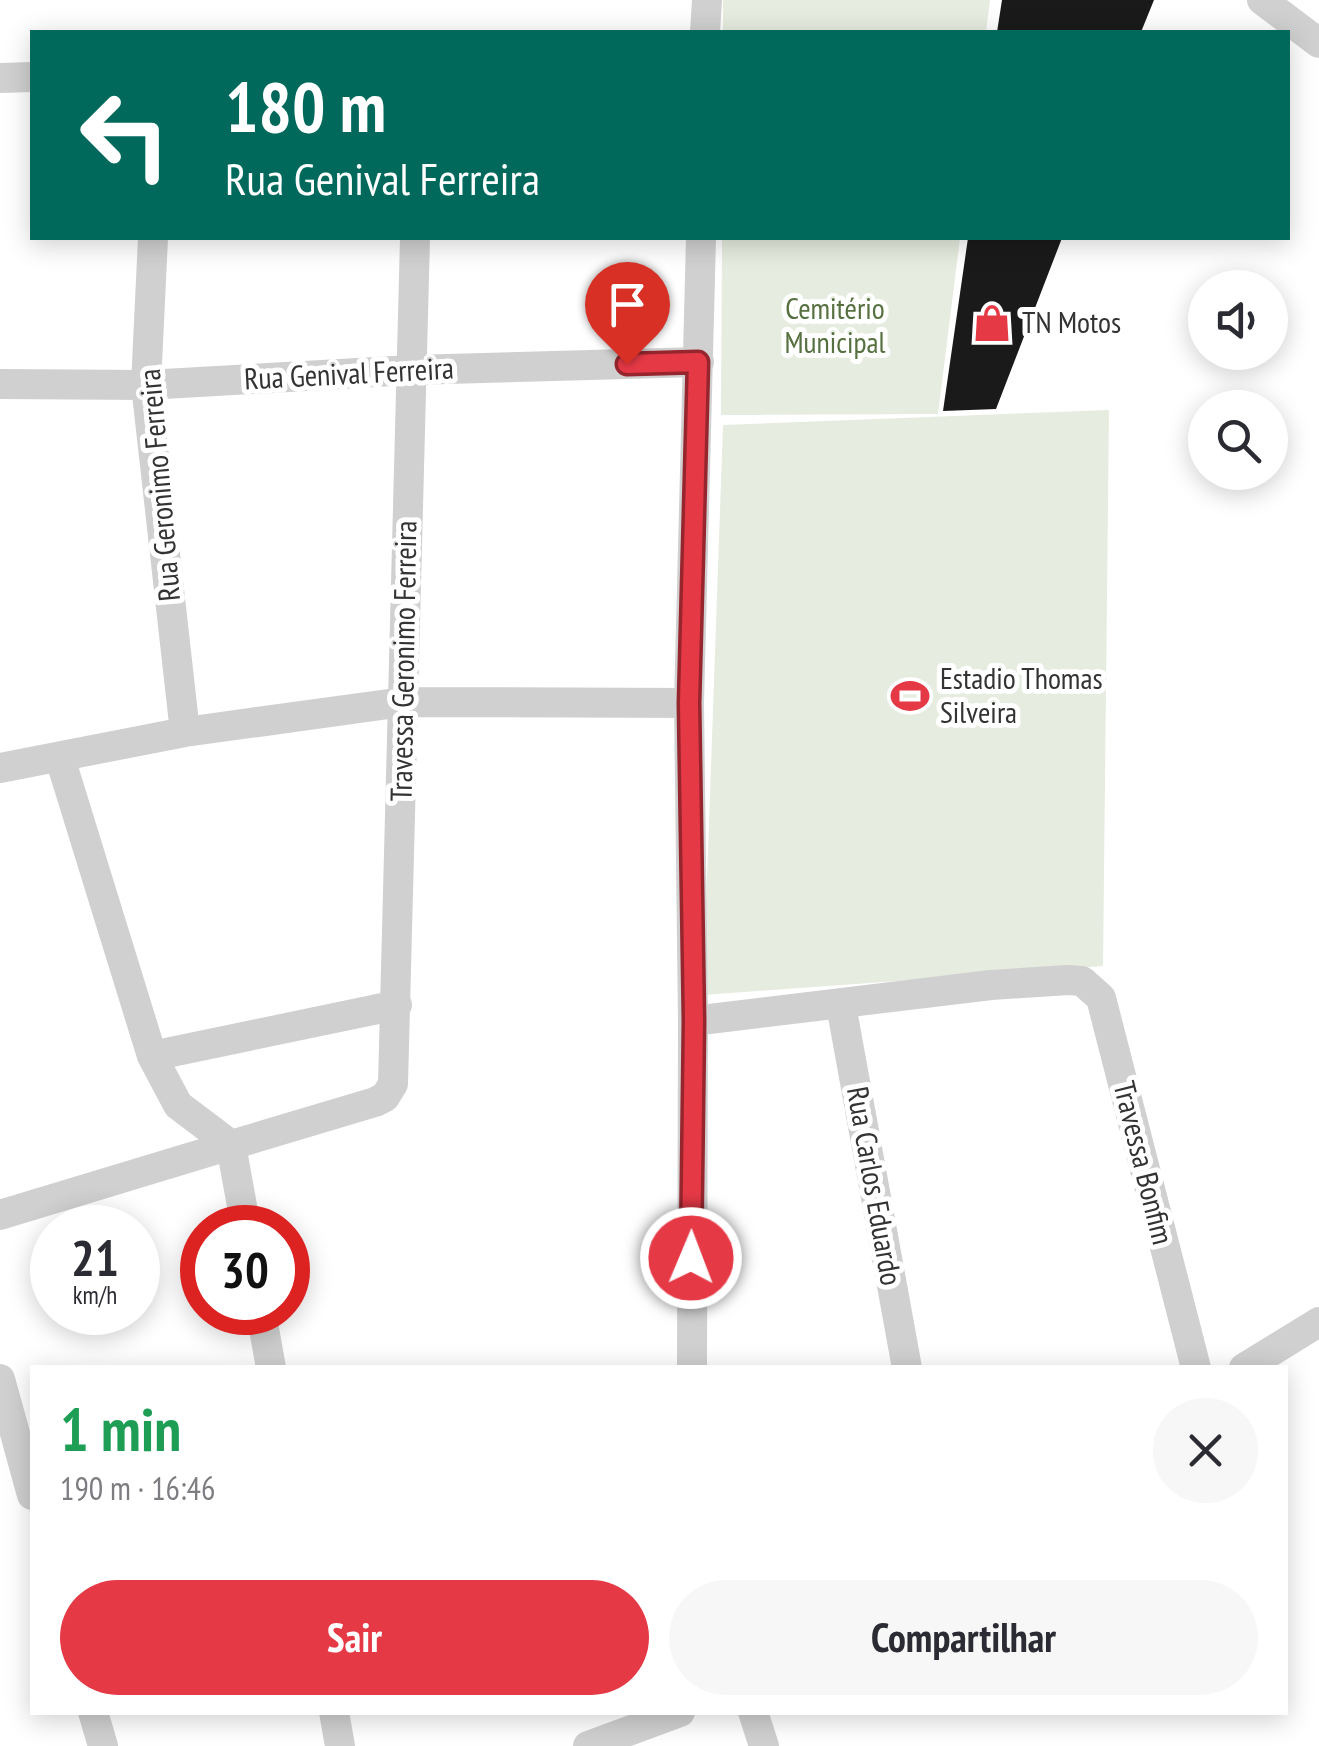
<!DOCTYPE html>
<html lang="pt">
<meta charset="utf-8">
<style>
body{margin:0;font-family:"PT Sans Narrow",sans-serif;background:#f7f7f7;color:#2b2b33;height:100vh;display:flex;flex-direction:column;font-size:38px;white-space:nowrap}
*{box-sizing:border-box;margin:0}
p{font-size:32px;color:#7c7c81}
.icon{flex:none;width:55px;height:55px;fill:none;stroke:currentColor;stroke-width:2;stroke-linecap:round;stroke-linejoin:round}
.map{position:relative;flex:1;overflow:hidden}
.sheet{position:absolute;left:30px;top:1365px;width:1258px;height:350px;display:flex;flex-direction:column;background:#fff;border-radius:0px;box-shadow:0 5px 25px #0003}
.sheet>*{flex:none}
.top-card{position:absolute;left:30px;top:30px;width:1260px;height:210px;border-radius:0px;box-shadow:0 5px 25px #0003;background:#00695c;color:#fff;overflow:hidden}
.fabs{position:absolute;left:1188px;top:270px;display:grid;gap:20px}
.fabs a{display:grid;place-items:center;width:100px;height:100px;border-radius:50%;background:#fff;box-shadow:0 5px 25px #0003;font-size:50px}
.speed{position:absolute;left:30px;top:1205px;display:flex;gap:20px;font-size:50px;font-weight:700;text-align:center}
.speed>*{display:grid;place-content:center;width:130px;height:130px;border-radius:50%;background:#fff;box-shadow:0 5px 25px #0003;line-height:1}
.speed small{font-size:25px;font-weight:400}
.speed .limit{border:15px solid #d22;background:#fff;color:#111}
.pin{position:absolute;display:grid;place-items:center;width:85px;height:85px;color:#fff;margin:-102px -42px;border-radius:50% 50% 50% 0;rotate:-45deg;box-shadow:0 0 10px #0007}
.pin .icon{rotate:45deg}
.me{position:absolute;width:110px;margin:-55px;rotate:1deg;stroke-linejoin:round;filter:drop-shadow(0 0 8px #0008)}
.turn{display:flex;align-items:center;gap:35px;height:210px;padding:0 30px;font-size:45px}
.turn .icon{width:130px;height:130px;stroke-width:2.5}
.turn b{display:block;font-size:70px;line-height:85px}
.round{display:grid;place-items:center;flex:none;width:105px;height:105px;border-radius:52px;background:#f7f7f7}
.headline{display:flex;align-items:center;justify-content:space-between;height:170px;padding:0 30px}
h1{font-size:60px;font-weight:600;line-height:75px;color:#1e9e55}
.button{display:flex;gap:20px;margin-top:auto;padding:20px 30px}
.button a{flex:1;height:115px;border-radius:60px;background:#e63946;color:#fff;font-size:40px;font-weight:600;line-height:115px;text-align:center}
.button a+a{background:#f7f7f7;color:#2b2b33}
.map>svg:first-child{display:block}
</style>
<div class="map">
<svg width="1319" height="1746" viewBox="0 0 1319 1746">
<rect width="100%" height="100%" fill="#fff"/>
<path fill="#e6ecdf" d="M 723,0 L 990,0 L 986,32 L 723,32 Z
M 722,238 L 960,238 L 938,414 L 721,415 Z
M 1109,410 L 1103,966 L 703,995 L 723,425 Z"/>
<path fill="#1a1a1a" d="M 1002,0 L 1154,0 L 1141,32 L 997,32 Z
M 968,238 L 1062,238 L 996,409 L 943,411 Z"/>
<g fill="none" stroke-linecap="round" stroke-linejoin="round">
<path stroke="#d0d0d0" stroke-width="30" d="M 1262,0 L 1319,43
M 705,32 L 707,0
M 0,78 L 32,77
M 153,238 L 146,385 L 185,732
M 0,384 L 146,385 L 411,370 L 699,362
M 60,758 L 152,1056 L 178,1105 L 231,1145
M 0,768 L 185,732 L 403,702 L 689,703
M 841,1005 L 907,1368
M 693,1021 L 991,985 L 1068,980 L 1082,981 L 1101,998 L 1196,1368
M 152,1056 L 397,1005
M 0,1215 L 231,1145
M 246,1228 L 231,1145 L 375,1102 L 385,1097 L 393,1084 L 415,238
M 261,1312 L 271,1368
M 692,1368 L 693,1021 L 689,703 L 701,238
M 1244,1368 L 1319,1322
M 0,1379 L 32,1495
M 93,1712 L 103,1746
M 334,1712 L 340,1746
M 753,1712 L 764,1746
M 588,1746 L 680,1712"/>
</g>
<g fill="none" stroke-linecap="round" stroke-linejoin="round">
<g stroke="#96252e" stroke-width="25">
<path id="route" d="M 627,364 L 698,362 L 689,703 L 694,1021 L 691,1258"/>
</g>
<use href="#route" stroke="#e63946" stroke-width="18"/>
</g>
<defs>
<g id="shop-bare" transform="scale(3)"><path d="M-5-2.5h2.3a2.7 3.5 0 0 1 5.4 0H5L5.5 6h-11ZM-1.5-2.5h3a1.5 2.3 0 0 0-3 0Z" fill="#e63946" stroke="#fff" stroke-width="2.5" paint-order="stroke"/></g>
<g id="stadium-bare" transform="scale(3)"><path d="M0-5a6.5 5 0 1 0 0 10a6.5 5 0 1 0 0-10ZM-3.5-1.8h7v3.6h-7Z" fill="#e63946" stroke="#fff" stroke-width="2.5" paint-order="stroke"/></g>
</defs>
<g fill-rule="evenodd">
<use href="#shop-bare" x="992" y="323"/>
<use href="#stadium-bare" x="910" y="696"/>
</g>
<g text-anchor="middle" stroke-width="10" stroke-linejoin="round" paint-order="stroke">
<g font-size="30" fill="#56703f" stroke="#fff">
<text x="835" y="319">Cemitério<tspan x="835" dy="34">Municipal</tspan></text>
</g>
<g font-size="30" fill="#333" stroke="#fff" text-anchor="start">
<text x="1022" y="333">TN Motos</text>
<text x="940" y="689">Estadio Thomas<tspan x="940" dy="34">Silveira</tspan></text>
</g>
<g font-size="30" fill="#333" stroke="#fff">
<text transform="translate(349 374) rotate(-3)" y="10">Rua Genival Ferreira</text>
<text transform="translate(160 485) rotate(-95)" y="10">Rua Geronimo Ferreira</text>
<text transform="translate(404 661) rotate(-89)" y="10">Travessa Geronimo Ferreira</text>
<text transform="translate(1143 1163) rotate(76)" y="10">Travessa Bonfim</text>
<text transform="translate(874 1186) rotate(80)" y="10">Rua Carlos Eduardo</text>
</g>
</g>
</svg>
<div class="fabs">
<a><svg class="icon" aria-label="sound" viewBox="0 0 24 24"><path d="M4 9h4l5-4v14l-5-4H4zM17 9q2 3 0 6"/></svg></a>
<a><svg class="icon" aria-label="search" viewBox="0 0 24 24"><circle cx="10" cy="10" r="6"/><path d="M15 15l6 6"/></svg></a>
</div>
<div class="speed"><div>21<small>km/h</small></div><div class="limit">30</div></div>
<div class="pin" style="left:627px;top:364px;background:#d93025"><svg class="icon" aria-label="arrive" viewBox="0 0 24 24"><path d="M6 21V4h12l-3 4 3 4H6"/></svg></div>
<svg class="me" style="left:691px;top:1258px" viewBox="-20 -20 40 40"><circle r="17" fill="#e63946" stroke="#fff" stroke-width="3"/><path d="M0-11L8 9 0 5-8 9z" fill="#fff"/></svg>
<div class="top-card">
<div class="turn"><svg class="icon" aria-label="left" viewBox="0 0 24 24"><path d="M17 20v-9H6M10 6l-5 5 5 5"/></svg><div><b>180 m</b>Rua Genival Ferreira</div></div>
</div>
<section class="sheet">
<div class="headline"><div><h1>1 min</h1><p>190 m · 16:46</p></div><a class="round"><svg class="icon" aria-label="close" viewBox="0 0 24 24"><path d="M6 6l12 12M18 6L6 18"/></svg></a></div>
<div class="button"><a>Sair</a><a>Compartilhar</a></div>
</section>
</div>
